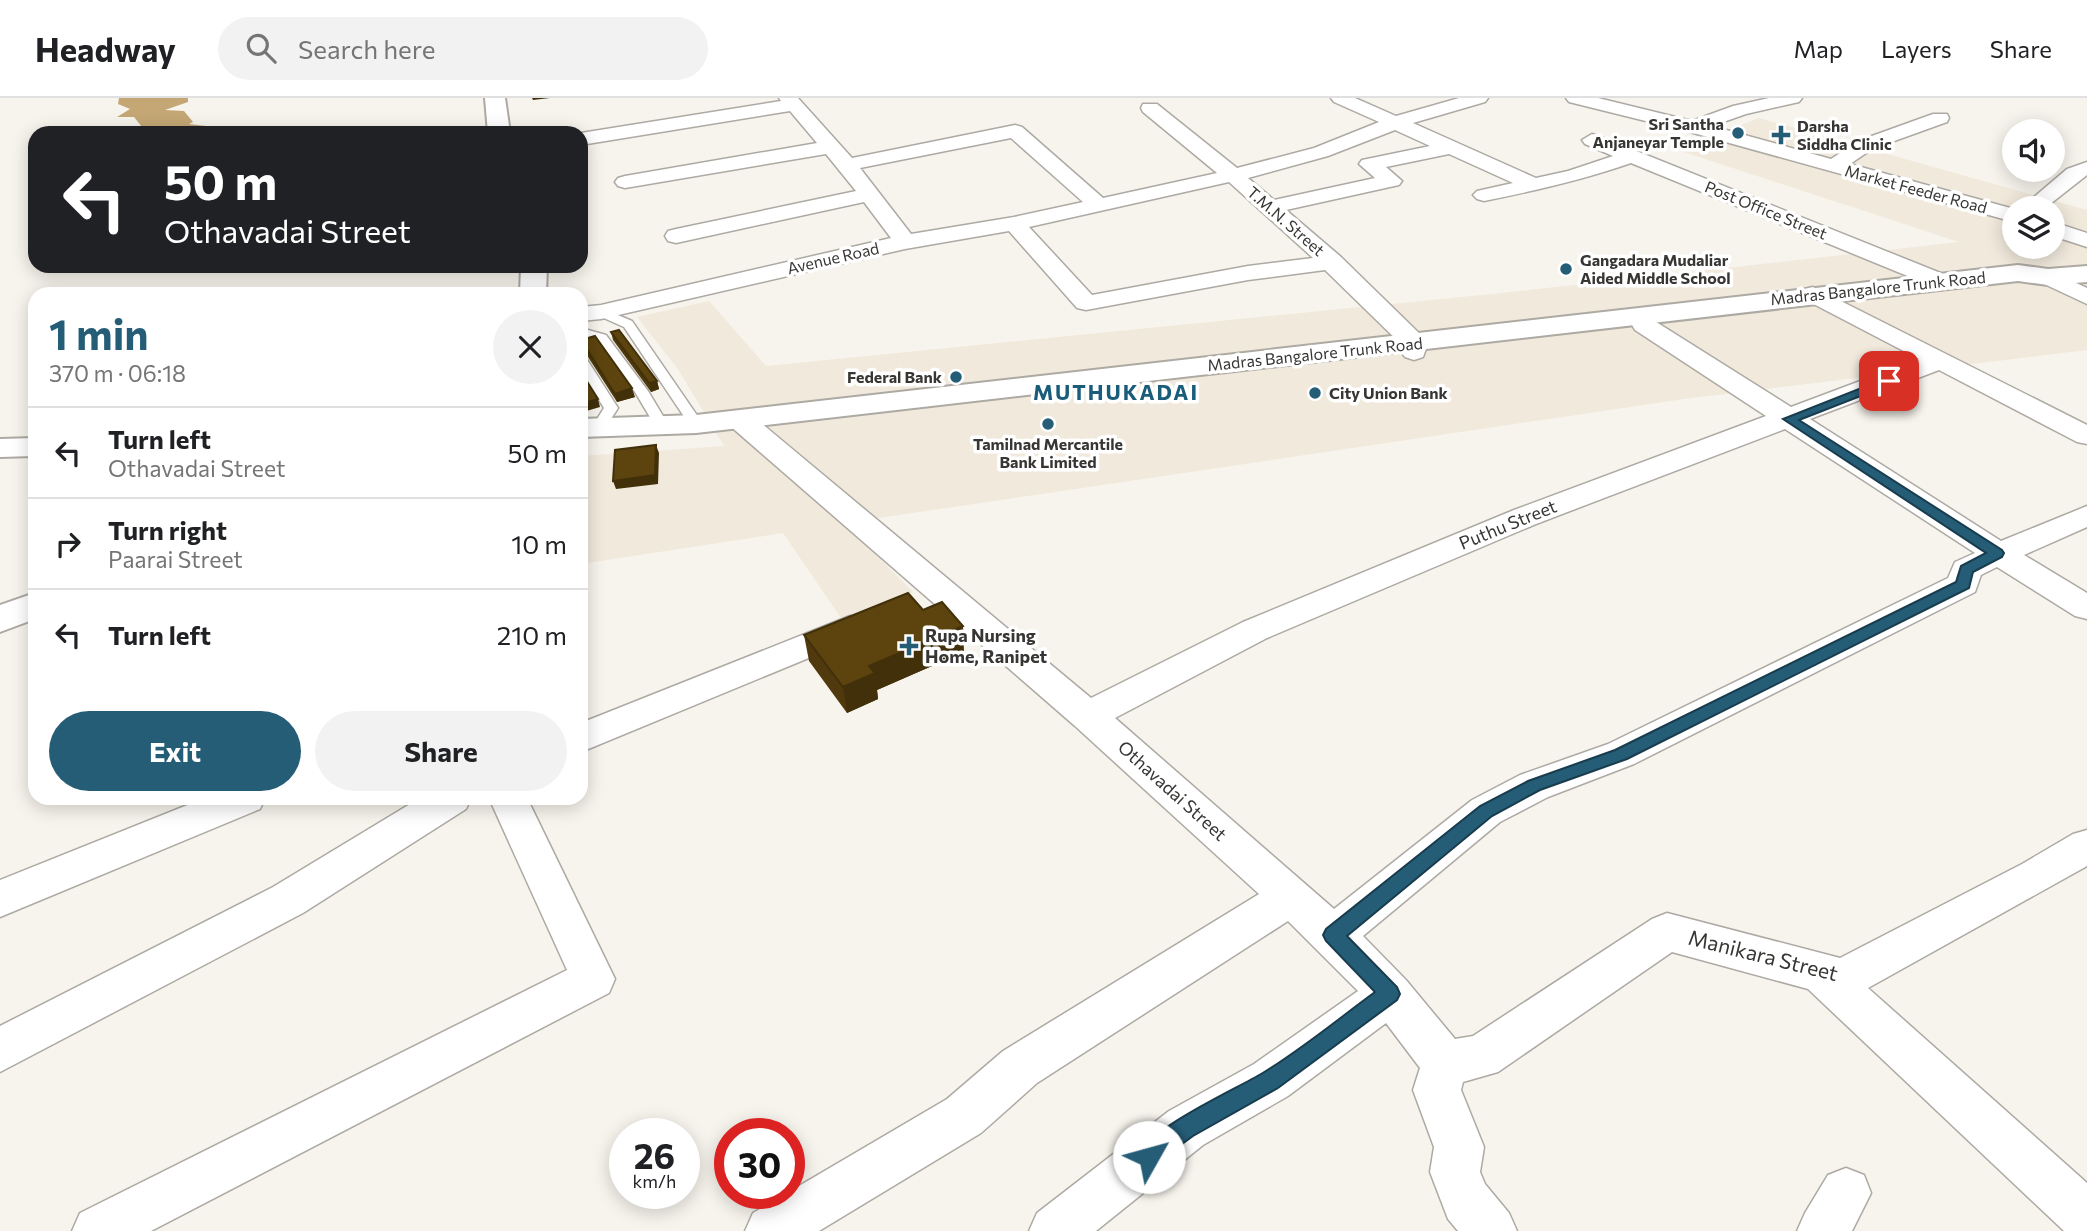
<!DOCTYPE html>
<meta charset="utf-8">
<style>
body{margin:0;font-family:Commissioner,sans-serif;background:#f2f2f2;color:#202124;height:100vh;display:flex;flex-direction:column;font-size:26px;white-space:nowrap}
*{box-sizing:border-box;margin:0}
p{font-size:23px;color:#757577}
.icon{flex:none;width:38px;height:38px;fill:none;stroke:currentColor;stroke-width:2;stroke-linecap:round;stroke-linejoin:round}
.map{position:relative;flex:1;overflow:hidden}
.panel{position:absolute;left:28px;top:189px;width:560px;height:518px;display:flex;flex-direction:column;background:#fff;border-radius:21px;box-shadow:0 4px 18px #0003}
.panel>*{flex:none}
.hud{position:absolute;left:28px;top:28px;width:560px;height:147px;border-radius:21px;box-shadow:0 4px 18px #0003;background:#202124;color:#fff;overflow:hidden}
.buttons{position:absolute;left:2002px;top:21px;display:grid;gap:14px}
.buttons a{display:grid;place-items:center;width:63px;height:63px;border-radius:50%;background:#fff;box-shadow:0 4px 18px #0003;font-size:35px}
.speed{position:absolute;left:609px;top:1020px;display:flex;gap:14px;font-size:35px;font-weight:700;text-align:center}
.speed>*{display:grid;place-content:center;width:91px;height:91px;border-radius:50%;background:#fff;box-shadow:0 4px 18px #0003;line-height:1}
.speed small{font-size:18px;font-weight:400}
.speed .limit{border:10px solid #d22;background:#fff;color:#111}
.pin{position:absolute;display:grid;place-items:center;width:60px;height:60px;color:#fff;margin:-30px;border-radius:14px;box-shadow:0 4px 10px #0006}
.me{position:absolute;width:77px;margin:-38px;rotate:52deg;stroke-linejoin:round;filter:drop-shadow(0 0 5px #0008)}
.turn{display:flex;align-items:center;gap:24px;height:147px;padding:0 21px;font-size:32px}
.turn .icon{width:91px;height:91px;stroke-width:2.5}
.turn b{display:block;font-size:49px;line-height:60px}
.round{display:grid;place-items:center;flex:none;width:74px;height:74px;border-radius:37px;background:#f2f2f2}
.overview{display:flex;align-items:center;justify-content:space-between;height:119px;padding:0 21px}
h1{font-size:42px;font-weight:700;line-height:52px;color:#255d77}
.button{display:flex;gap:14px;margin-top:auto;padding:14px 21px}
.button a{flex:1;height:80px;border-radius:42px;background:#255d77;color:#fff;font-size:28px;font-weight:700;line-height:80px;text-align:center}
.button a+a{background:#f2f2f2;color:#202124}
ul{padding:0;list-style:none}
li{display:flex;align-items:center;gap:21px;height:91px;padding:0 21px;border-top:2px solid #e0e0e0}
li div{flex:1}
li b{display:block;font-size:26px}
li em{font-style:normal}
header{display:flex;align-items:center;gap:42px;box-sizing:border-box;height:98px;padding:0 35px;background:#fff;border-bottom:2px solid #e0e0e0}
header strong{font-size:33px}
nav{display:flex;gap:38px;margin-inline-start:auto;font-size:24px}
.search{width:490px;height:63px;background:#f2f2f2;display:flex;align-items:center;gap:18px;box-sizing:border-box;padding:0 24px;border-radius:38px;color:#757577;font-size:26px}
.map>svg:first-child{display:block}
</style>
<header>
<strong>Headway</strong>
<div class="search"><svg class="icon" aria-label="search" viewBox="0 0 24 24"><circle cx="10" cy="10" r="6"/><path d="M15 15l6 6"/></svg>Search here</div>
<nav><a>Map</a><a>Layers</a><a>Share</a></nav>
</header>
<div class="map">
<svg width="2087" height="1133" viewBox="0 0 2087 1133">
<rect width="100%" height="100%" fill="#f7f4ed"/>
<path fill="#f1e9dc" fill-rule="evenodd" d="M 1759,20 L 2087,112 L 2087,252 L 1684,301 L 845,425 L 913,494 L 843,523 L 783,435 L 581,466 L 581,358 L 724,348 L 678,271 L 637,219 L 709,203 L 766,268 L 1492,196 L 1959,144 L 1678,52 ZM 2014,110 L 2053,110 L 2053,149 L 2014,149 Z"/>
<path fill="#c4a775" d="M 119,0 L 188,0 L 188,4 L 165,12 L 184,13 L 193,24 L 189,26 L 215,29 L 215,35 L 148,35 L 149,31 L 142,29 L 134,19 L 117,19 L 130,11 L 118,6 Z"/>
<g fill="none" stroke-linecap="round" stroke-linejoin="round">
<g stroke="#ada9a3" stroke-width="3">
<path id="lane" d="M 601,210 L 632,223 L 703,326 L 701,329 L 691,329 L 624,229 L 597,217 L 595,214 Z
M 581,230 L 606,237 L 648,293 L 669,328 L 667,331 L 657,331 L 635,294 L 598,243 L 581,238 Z
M 581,259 L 586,260 L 618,310 L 604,332 L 599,333 L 592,329 L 604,310 L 581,273 Z"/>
</g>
<g stroke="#ada9a3" stroke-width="3">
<path id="street" d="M 779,0 L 798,0 L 852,60 L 1015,27 L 1022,29 L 1103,100 L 1217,75 L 1143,14 L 1141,10 L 1143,6 L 1157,6 L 1237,70 L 1314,50 L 1379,24 L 1334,4 L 1331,0 L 1355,0 L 1396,18 L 1459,0 L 1488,0 L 1485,4 L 1413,25 L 1536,80 L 1568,73 L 1613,58 L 1585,46 L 1582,42 L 1592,36 L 1599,38 L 1948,178 L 1952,183 L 1948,188 L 1932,188 L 1631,65 C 1582,82 1534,93 1484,103 L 1477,101 L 1473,97 L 1477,93 L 1513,85 L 1449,56 L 1386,69 L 1402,83 L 1399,87 L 1286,112 L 1341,159 L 1424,240 L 1428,245 L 1423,259 L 1414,262 L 1405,259 L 1401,254 L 1402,247 L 1325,172 L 1248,182 L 1086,212 L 1077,210 L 1009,133 L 905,151 L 601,221 L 581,223 L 581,209 L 601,207 L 891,140 L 864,104 L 676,145 L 668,143 L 665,138 L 668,133 L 676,131 L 856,93 L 826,56 L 625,90 L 618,88 L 615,84 L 618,80 L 625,78 L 817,45 L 790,13 L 581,47 L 581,35 L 781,3 ZM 1395,32 L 1430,48 L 1362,62 L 1359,66 L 1375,80 L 1274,102 L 1248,80 L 1328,58 ZM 1011,40 L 1083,104 L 1014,119 L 911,136 L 860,70 ZM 1229,84 L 1313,160 L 1248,168 L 1092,197 L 1029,129 Z
M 1566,0 L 1598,0 L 1692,23 L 1733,8 L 1769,0 L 1802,0 L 1799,4 L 1746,16 L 1712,28 L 1831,61 L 1858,43 L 1933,16 L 1947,16 L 1949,20 L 1947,24 L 1872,51 L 1850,66 L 2014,111 L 2014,124 L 1686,33 L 1569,4 Z
M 2087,64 L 2087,77 L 2045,110 L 2021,110 L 2067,71 Z
M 2053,124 L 2087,135 L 2087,149 L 2053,138 Z
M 2048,172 L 2087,190 L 2087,206 L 2040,184 L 2036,179 L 2040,174 Z
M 1813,189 L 2087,327 L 2087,346 L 2077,344 L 1939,272 L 1810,321 L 2001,443 L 2087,408 L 2087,429 L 2024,457 L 2087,495 L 2087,521 L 2075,518 L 1997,469 L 1981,477 L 1975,494 L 1634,666 L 1548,699 L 1500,724 L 1363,838 L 1406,882 L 1455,941 L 1473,938 L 1652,821 L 1667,815 L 1840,860 L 2022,766 L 2073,736 L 2087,732 L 2087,768 L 1868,890 L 2087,1085 L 2087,1133 L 2064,1133 L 1808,891 L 1672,854 L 1498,974 L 1463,984 L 1461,992 L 1484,1049 L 1480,1074 L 1485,1086 L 1509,1115 L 1517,1133 L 1458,1133 L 1448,1121 L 1430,1074 L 1434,1049 L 1413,992 L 1420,970 L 1386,925 L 1288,998 L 1203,1047 L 1096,1133 L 1029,1133 L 1037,1115 L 1169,1013 L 1254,966 L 1358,893 L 1288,823 L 1037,985 L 981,1035 L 819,1133 L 745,1133 L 753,1115 L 947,1001 L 1003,953 L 1259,796 L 1075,628 L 729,327 L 725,321 L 729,315 L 739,313 L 749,315 L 1091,600 L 1243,524 L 1514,412 L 1766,318 L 1635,232 L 1632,227 L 1635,222 L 1644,220 L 1653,222 L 1791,309 L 1919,261 L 1804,201 L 1801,196 L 1804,191 ZM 1785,331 L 1975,455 L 1955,464 L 1948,480 L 1608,646 L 1520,677 L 1472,702 L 1334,811 L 1115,620 L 1267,540 L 1536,426 Z
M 850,518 L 862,522 L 867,530 L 862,538 L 581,654 L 581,625 Z
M 205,700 L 265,700 L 260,711 L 0,819 L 0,782 Z
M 420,700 L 471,700 L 466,711 L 303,815 L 0,974 L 0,928 L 273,789 Z
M 489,700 L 527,700 L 615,881 L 609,895 L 151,1133 L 72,1133 L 80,1115 L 567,872 Z
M 1846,1070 L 1864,1077 L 1871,1095 L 1852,1133 L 1797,1133 L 1805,1115 L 1828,1077 Z"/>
</g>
<g stroke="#ada9a3" stroke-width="4">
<path id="primary" d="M 485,0 L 505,0 L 510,35 L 488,35 Z
M 521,168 L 547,168 L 546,196 L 520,196 Z
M 35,495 L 35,521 L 0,534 L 0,507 Z"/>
</g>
<g stroke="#ada9a3" stroke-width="4">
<path id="highway" d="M 2018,167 L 2048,171 L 2087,168 L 2087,184 L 2048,187 L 2018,183 L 696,335 L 581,339 L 581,321 L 696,317 Z
M 35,340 L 35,358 L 0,359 L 0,341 Z"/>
</g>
<use href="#lane" fill="#fff" fill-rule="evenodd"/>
<use href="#street" fill="#fff" fill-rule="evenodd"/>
<use href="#primary" fill="#fff" fill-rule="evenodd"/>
<use href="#highway" fill="#fff" fill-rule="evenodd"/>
</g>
<path fill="#503a0d" d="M 611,234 L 657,283 L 659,291 L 651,294 L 613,242 Z
M 581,242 L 635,299 L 617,304 L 588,259 L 581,257 Z
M 923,512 L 964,554 L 877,592 L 878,601 L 847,615 L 809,563 L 804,537 Z"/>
<path fill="#41300a" d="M 532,0 L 550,0 L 533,2 Z
M 657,283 L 659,291 L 651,294 L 649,285 Z
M 632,290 L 635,299 L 617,304 L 615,296 Z
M 598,301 L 600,309 L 583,314 L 581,306 Z
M 656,347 L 659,355 L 658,386 L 616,391 L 613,383 Z
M 963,528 L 964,554 L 877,592 L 878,601 L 847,615 L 843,589 L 869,568 Z"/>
<path fill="#5d440f" stroke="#41300a" stroke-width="2" d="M 619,232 L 657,283 L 649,285 L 611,234 Z
M 595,238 L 632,290 L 615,296 L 586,250 L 581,249 L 581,242 Z
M 581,274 L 598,301 L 581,306 Z
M 656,347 L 655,377 L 613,383 L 615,352 Z
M 908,495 L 923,512 L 942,504 L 963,528 L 869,568 L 875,575 L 843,589 L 804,537 Z"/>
<path fill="#255d77" stroke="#183c4d" stroke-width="2" d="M 1889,279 L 1895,283 L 1894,285 L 1799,322 L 2002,452 L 2004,455 L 2002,459 L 1973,474 L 1969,490 L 1627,661 L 1540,692 L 1492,718 L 1347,838 L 1397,889 L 1400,896 L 1397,902 L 1278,990 L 1193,1038 L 1149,1070 L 1141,1067 L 1137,1059 C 1149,1030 1232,993 1261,976 C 1301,952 1338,921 1375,894 L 1326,843 L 1323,837 L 1326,831 L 1480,708 L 1528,683 L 1615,652 L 1956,484 L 1961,468 L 1986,455 L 1783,321 Z"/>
<g fill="#255d77" stroke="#fff" stroke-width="2.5">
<circle cx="1738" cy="35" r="7"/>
<path d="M1777.5 26.5h7v7h7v7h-7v7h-7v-7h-7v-7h7z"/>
<circle cx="1566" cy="171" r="7"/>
<circle cx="956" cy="279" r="7"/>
<circle cx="1315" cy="295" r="7"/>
<circle cx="1048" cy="326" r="7"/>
<path d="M905.5 537.5h7v7h7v7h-7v7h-7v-7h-7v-7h7z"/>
</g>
<g text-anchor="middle" stroke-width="7" stroke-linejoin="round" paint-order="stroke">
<g font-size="16" font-weight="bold" fill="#373634" stroke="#fff" text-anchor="start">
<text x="1724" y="32" text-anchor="end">Sri Santha<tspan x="1724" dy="18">Anjaneyar Temple</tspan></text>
<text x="1797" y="34">Darsha<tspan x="1797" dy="18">Siddha Clinic</tspan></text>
<text x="1580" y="168">Gangadara Mudaliar<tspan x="1580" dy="18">Aided Middle School</tspan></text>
<text x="942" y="285" text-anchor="end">Federal Bank</text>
<text x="1329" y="301">City Union Bank</text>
<text x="1048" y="352" text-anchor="middle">Tamilnad Mercantile<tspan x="1048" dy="18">Bank Limited</tspan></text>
</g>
<g font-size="16" fill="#373634" stroke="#fff">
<text transform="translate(1916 91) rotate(15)" y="6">Market Feeder Road</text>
<text transform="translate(1766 112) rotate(22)" y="6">Post Office Street</text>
<text transform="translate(1286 123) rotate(41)" y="6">T.M.N. Street</text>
<text transform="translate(833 160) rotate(-13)" y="6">Avenue Road</text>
<text transform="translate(1878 190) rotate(-6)" y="6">Madras Bangalore Trunk Road</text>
<text transform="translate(1315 256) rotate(-6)" y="6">Madras Bangalore Trunk Road</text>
</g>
<g font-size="18" fill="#373634" stroke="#fff">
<text transform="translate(1508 427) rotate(-22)" y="6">Puthu Street</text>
<text transform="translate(1172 693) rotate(42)" y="6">Othavadai Street</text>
</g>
<g font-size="18" font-weight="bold" fill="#373634" stroke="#fff" text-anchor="start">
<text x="925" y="544">Rupa Nursing<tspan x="925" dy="21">Home, Ranipet</tspan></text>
</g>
<g font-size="21" font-weight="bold" letter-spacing="2" fill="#1a5d7a" stroke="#fff">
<text x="1116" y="302">MUTHUKADAI</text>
</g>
<g font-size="21" fill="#373634" stroke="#fff">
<text transform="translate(1763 858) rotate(14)" y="7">Manikara Street</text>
</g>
</g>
</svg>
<div class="buttons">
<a><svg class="icon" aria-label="sound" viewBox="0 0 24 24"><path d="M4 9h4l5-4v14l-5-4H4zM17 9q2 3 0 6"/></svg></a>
<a><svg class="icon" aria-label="layers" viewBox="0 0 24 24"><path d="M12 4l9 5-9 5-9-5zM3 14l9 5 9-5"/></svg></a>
</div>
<div class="speed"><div>26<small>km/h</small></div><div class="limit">30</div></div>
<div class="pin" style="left:1889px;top:283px;background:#d93025"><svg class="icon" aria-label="arrive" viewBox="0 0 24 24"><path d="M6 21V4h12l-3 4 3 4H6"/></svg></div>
<svg class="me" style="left:1149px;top:1059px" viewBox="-20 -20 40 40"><circle r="19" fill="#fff"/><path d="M0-13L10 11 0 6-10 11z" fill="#255d77"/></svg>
<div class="hud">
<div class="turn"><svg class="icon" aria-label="left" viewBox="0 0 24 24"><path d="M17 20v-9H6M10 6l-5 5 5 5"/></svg><div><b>50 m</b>Othavadai Street</div></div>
</div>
<section class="panel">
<div class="overview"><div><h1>1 min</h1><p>370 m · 06:18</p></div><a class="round"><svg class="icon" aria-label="close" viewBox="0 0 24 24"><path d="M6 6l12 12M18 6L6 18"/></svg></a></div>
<ul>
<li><svg class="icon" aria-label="left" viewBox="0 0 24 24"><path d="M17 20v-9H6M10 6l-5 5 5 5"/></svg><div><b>Turn left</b><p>Othavadai Street</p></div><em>50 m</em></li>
<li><svg class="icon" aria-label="right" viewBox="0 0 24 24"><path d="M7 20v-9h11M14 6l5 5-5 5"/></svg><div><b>Turn right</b><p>Paarai Street</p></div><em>10 m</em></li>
<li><svg class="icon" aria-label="left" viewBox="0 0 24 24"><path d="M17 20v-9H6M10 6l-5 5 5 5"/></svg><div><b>Turn left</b></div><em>210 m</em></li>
</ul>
<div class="button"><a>Exit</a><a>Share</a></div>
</section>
</div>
